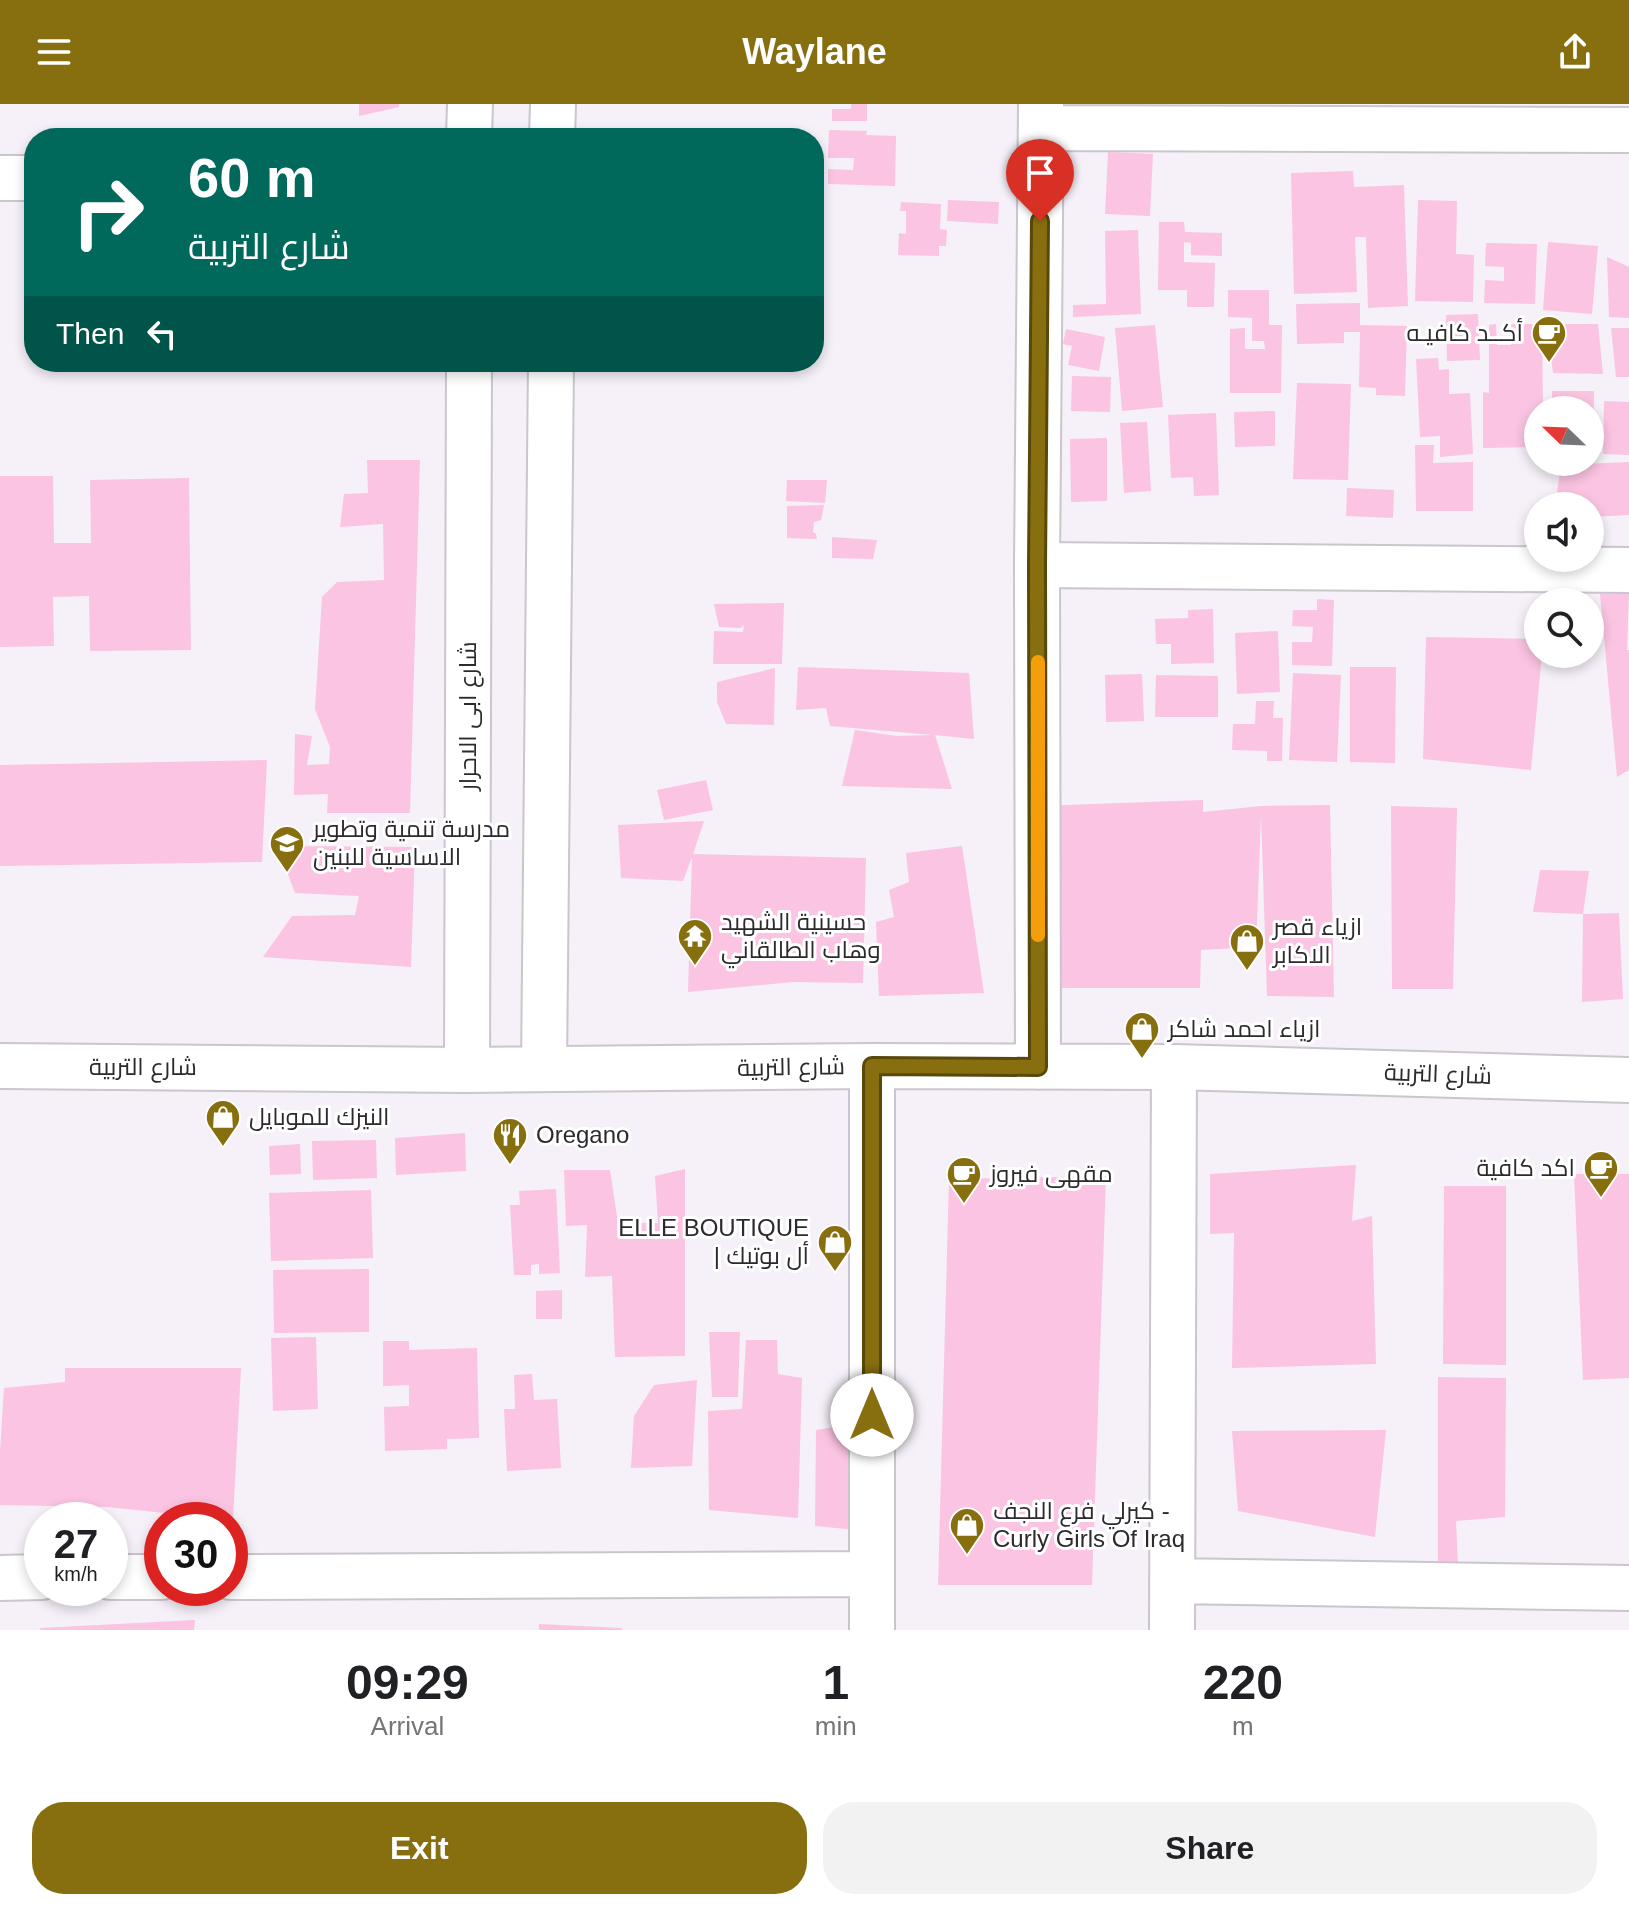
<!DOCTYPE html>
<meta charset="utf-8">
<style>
body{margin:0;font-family:Arial,Cairo,sans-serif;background:#f2f2f2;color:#202124;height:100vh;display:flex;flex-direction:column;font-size:30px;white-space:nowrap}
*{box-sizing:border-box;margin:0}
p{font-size:26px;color:#757577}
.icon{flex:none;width:44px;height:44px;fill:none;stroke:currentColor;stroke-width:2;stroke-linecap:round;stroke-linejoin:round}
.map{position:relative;height:1526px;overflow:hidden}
.side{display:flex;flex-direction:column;background:#fff;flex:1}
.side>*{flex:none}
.top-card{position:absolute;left:24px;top:24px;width:800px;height:244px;border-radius:32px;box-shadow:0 4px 12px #0003;background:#00695c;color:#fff;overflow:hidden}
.needle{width:52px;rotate:293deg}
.controls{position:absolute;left:1524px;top:292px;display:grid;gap:16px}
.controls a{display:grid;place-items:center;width:80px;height:80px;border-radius:50%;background:#fff;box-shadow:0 4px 12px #0003;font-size:40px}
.speed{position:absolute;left:24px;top:1398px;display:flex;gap:16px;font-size:40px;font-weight:700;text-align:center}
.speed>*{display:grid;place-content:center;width:104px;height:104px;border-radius:50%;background:#fff;box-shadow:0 4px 12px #0003;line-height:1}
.speed small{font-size:20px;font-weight:400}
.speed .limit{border:12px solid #d22;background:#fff;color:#111}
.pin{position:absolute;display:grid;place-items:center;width:68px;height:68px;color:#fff;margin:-82px -34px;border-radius:50% 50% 50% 0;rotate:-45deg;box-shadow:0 0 8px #0007}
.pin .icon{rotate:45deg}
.me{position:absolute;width:88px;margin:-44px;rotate:0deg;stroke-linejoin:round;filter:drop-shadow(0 0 6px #0008)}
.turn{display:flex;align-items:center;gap:28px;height:168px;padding:0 32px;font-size:36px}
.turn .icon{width:104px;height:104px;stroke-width:2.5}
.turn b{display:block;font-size:56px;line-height:68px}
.then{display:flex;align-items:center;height:76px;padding:0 32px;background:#0003;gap:16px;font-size:30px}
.eta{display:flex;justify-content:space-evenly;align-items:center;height:136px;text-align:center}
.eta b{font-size:48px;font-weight:600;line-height:56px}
.primary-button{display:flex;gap:16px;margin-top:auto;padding:16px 32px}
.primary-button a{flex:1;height:92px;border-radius:32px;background:#876f10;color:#fff;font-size:32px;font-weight:600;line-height:92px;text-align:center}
.primary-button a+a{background:#f2f2f2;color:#202124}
header{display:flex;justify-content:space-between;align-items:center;height:104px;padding:0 32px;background:#876f10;color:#fff;font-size:36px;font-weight:600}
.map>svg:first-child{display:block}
</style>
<header><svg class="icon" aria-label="menu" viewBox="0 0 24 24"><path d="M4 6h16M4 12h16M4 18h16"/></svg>Waylane<svg class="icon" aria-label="share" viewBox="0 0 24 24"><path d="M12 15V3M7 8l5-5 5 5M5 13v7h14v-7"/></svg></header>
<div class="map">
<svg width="1629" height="1526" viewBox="0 0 1629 1526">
<rect width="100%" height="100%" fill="#f6f0f8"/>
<path fill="#fbc4e2" d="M 359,0 L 399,0 L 399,3 L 359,12 Z
M 851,0 L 867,0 L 867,17 L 832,17 L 832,5 L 851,5 Z
M 829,26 L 867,27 L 866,31 L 896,32 L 895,82 L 828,80 L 828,65 L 853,66 L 854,54 L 828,54 Z
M 1108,48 L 1153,50 L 1150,112 L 1105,110 Z
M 1353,67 L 1354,83 L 1404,81 L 1408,202 L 1368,204 L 1366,133 L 1355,133 L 1357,188 L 1294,190 L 1291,69 Z
M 948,96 L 999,98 L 998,120 L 947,117 Z
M 1418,96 L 1457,97 L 1456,150 L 1474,151 L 1473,198 L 1415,197 Z
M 901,98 L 941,100 L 940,125 L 947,126 L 946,142 L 939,142 L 939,152 L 898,151 L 899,129 L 906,130 L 906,107 L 900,107 Z
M 1159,118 L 1184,118 L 1185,128 L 1222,129 L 1222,152 L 1191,151 L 1191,139 L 1184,138 L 1184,158 L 1215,159 L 1214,203 L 1187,203 L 1187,186 L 1158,186 Z
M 1138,126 L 1141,210 L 1073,213 L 1073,201 L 1106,200 L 1105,127 Z
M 1548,138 L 1598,142 L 1592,210 L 1543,206 Z
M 1486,139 L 1537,140 L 1535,200 L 1484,199 L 1485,176 L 1504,177 L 1504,163 L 1485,162 Z
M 1607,153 L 1629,163 L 1629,214 L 1609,213 Z
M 1228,186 L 1269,186 L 1269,221 L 1282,221 L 1281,289 L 1230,289 L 1230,225 L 1245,224 L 1245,245 L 1265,245 L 1264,237 L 1252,237 L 1252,214 L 1228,213 Z
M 1360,199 L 1360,221 L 1407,222 L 1405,292 L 1376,291 L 1376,284 L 1359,283 L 1360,228 L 1344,228 L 1344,239 L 1297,240 L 1296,200 Z
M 1478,210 L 1480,256 L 1447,257 L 1446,211 Z
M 1496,220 L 1497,241 L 1511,241 L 1511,220 L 1542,220 L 1543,306 L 1538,306 L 1538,343 L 1483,344 L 1483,288 L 1489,289 L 1489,221 Z
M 1547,220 L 1598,220 L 1603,270 L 1553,269 Z
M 1155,221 L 1163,303 L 1122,307 L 1115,224 Z
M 1611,224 L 1629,224 L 1629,273 L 1616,273 Z
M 1066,225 L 1105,233 L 1099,267 L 1068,261 L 1072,242 L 1063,240 Z
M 1438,254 L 1439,266 L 1449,265 L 1449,290 L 1470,289 L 1473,350 L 1440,353 L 1440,332 L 1420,333 L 1416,255 Z
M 252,258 L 267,258 L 260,266 Z
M 1072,272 L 1111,273 L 1110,308 L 1071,307 Z
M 1297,279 L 1351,280 L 1348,376 L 1293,375 Z
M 1552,287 L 1594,287 L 1593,353 L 1590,353 L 1590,306 L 1552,306 Z
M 1604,297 L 1629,298 L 1629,351 L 1603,350 Z
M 1275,307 L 1275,342 L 1235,343 L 1234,308 Z
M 1216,309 L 1219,391 L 1194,392 L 1193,373 L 1171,374 L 1168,311 Z
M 1147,318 L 1151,387 L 1124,389 L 1120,319 Z
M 1107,334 L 1107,397 L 1071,398 L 1070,335 Z
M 1415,341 L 1434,341 L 1433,359 L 1473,358 L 1473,407 L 1416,407 Z
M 367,356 L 420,356 L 410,709 L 327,709 L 328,690 L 294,691 L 295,630 L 312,632 L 307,661 L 329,660 L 330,643 L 315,605 L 322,493 L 337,478 L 384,476 L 383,420 L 340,423 L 344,390 L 368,389 Z
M 1629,358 L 1629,411 L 1590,413 L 1590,402 L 1555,402 L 1561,361 Z
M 0,372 L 53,372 L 54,439 L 91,439 L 90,376 L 189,374 L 191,546 L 90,547 L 89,492 L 53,493 L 54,542 L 0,543 Z
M 787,376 L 827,376 L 825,399 L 786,397 Z
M 1347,384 L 1394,386 L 1393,414 L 1346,412 Z
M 824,401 L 821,416 L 814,418 L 813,428 L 816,430 L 817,435 L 787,434 L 787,402 Z
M 832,433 L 877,436 L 873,455 L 832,454 Z
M 1629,489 L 1627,546 L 1629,546 L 1629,666 L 1617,673 L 1600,490 Z
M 1317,495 L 1334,496 L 1332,562 L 1292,561 L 1292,538 L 1312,538 L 1313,523 L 1292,522 L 1293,506 L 1317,506 Z
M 784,499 L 782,560 L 713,560 L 714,527 L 743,528 L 744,521 L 740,524 L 719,523 L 714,500 Z
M 1213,505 L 1214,559 L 1171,560 L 1171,540 L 1156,540 L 1155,515 L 1188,514 L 1188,506 Z
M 1278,527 L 1280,588 L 1237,590 L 1235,529 Z
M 1426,533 L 1538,535 L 1538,550 L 1542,550 L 1531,666 L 1423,655 Z
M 798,563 L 969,569 L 974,635 L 935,631 L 952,685 L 842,682 L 855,626 L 897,632 L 932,631 L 830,622 L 826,604 L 796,606 Z
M 1350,563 L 1396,563 L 1395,659 L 1350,658 Z
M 775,564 L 774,621 L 726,620 L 717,598 L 717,578 Z
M 1293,569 L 1341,571 L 1337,658 L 1289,656 Z
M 1142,570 L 1144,617 L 1106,618 L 1105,571 Z
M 1156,571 L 1218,572 L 1218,613 L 1155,613 Z
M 1256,597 L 1274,597 L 1273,614 L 1283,614 L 1282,657 L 1267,657 L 1267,647 L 1232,646 L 1233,620 L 1255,620 Z
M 267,656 L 262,758 L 0,762 L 0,661 Z
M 706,676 L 713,706 L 664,716 L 657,686 Z
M 1203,696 L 1203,708 L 1261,702 L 1330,701 L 1334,893 L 1267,892 L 1261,711 L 1256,843 L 1201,846 L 1200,884 L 1049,884 L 1038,702 Z
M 1391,702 L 1457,704 L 1453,885 L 1392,885 Z
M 704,717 L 693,750 L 866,754 L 863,879 L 792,878 L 688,888 L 692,753 L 683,777 L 621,774 L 618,721 Z
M 277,742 L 415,743 L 411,863 L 263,853 L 292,812 L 355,811 L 359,792 L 295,789 Z
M 962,742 L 984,889 L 879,892 L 876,818 L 894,813 L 889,786 L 909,778 L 906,749 Z
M 1540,766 L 1589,767 L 1583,810 L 1533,808 Z
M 1619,809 L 1623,895 L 1582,898 L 1583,810 Z
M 465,1029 L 466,1067 L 396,1071 L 395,1034 Z
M 376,1036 L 377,1074 L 313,1076 L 312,1037 Z
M 300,1040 L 301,1070 L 270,1071 L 269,1042 Z
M 1356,1061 L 1352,1117 L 1372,1112 L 1376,1260 L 1232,1264 L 1234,1129 L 1210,1130 L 1210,1070 Z
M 685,1065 L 685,1252 L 615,1253 L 612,1172 L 585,1173 L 587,1121 L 566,1122 L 564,1066 L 610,1066 L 618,1119 L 658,1119 L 655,1072 Z
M 1574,1070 L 1629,1070 L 1629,1274 L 1583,1276 Z
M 1106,1072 L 1092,1481 L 938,1481 L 949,1075 Z
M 1444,1082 L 1506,1082 L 1506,1261 L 1443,1260 Z
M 556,1085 L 560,1169 L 539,1170 L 539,1160 L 531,1161 L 531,1171 L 514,1171 L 510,1101 L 520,1101 L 519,1087 Z
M 371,1086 L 373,1154 L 271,1157 L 269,1089 Z
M 369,1165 L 369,1228 L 274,1229 L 273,1166 Z
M 562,1186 L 562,1215 L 536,1215 L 536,1187 Z
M 709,1228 L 740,1228 L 738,1293 L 712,1293 Z
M 316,1233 L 318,1305 L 273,1307 L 271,1234 Z
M 746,1236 L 777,1236 L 778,1270 L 802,1274 L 798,1414 L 709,1406 L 708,1307 L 742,1305 Z
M 383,1237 L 409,1237 L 409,1246 L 477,1244 L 479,1334 L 447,1335 L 447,1345 L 385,1347 L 384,1303 L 409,1302 L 409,1281 L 383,1282 Z
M 65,1264 L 241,1264 L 233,1416 L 107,1403 L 0,1401 L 0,1347 L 4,1284 L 65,1278 Z
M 532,1270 L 534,1296 L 557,1295 L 561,1364 L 507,1367 L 504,1305 L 515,1305 L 514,1271 Z
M 1438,1273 L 1506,1274 L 1505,1413 L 1456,1417 L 1458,1461 L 1438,1461 Z
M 697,1276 L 692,1362 L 631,1364 L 634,1312 L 654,1281 Z
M 854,1320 L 857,1426 L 815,1422 L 816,1326 Z
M 1386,1326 L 1375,1433 L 1238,1407 L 1232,1327 Z
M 195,1516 L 194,1526 L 40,1526 L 40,1524 Z
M 539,1520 L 622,1524 L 622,1526 L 539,1526 Z"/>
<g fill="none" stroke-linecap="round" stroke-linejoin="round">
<g stroke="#cbc5cd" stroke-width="48">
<path id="minor" d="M 1041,24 L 1629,26
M 469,34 L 470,0
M 552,34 L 553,0
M 0,74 L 34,74
M 1037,461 L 1629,466
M 0,962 L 467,966 L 872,962 L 1174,963 L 1629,976
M 872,962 L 872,1526
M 1038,963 L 1037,461 L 1041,0
M 544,965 L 551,258
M 467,966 L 469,258
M 110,1473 L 162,1473
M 230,1473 L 872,1470
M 0,1474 L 42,1473
M 1172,1477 L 1629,1484
M 1172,1526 L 1174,963"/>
</g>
<use href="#minor" stroke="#fff" stroke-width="44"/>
</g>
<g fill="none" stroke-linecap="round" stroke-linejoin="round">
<g stroke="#58480a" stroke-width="20">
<path id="route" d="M 872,1311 L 872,962 L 1038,963 L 1037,461 L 1040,117"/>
</g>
<use href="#route" stroke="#876f10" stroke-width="14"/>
<path stroke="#f59e0b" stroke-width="14" d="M 1038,558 L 1038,831"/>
</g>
<defs>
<g id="cafe-pin" transform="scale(1.8)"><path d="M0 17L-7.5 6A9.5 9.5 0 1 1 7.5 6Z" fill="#876f10" stroke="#fff"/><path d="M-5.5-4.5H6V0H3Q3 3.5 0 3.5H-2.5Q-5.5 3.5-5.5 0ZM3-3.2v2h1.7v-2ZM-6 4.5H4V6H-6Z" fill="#fff"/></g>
<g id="school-pin" transform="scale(1.8)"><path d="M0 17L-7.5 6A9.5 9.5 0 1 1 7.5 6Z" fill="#876f10" stroke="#fff"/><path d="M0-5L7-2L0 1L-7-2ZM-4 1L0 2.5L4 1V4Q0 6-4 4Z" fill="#fff"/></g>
<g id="temple-pin" transform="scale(1.8)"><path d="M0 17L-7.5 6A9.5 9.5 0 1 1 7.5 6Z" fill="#876f10" stroke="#fff"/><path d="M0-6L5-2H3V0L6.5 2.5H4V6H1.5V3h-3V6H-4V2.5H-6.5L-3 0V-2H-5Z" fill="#fff"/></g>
<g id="shop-pin" transform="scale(1.8)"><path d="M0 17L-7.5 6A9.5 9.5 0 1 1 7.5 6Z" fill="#876f10" stroke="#fff"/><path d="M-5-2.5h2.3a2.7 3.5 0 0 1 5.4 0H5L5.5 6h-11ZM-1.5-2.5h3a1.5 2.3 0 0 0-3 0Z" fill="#fff"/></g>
<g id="restaurant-pin" transform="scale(1.8)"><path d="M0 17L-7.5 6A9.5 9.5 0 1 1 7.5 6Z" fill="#876f10" stroke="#fff"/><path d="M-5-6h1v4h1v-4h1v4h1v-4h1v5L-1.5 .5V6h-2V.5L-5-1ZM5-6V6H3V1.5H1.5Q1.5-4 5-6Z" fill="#fff"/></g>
</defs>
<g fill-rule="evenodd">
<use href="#cafe-pin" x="1549" y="229"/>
<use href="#school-pin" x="287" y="739"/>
<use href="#temple-pin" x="695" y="832"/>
<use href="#shop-pin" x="1247" y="837"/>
<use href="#shop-pin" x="1142" y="925"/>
<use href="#shop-pin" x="223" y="1013"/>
<use href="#restaurant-pin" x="510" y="1031"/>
<use href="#cafe-pin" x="1601" y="1064"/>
<use href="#cafe-pin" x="964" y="1070"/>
<use href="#shop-pin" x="835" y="1138"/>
<use href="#shop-pin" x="967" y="1421"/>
</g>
<g text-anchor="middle" stroke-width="6" stroke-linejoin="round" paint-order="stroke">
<g font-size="24" fill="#2d2a2e" stroke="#fff" text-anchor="start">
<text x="1523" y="237" text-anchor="end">أكــد كافيـه</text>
<text x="313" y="733">مدرسة تنمية وتطوير<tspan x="313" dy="28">الاساسية للبنين</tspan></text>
<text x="721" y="826">حسينية الشهيد<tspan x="721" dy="28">وهاب الطالقاني</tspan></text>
<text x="1273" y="831">ازياء قصر<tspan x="1273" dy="28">الاكابر</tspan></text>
<text x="1168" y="933">ازياء احمد شاكر</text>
<text x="249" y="1021">النيزك للموبايل</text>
<text x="536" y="1039">Oregano</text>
<text x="1575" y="1072" text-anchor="end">اكد كافية</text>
<text x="990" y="1078">مقهى فيروز</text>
<text x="809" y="1132" text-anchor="end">ELLE BOUTIQUE<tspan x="809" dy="28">| أل بوتيك</tspan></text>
<text x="993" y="1415">كيرلي فرع النجف -<tspan x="993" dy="28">Curly Girls Of Iraq</tspan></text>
</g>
<g font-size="24" fill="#2d2a2e" stroke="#fff">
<text transform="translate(468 612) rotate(-90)" y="8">شارع ابی الاحرار</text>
<text x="143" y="971">شارع التربية</text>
<text transform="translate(791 963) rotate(-1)" y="8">شارع التربية</text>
<text transform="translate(1438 970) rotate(2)" y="8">شارع التربية</text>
</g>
</g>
</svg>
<div class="controls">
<a><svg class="needle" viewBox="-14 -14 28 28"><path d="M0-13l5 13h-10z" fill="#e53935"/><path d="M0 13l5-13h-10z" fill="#757577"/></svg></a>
<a><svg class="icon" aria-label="sound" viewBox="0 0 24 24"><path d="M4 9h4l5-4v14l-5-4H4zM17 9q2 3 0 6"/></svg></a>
<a><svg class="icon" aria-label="search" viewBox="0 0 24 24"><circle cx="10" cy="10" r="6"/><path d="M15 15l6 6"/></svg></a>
</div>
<div class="speed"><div>27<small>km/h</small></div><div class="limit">30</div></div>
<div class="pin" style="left:1040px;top:117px;background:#d93025"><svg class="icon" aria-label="arrive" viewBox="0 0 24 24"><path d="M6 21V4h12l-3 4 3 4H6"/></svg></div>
<svg class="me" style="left:872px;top:1311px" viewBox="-20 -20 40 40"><circle r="19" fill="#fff"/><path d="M0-13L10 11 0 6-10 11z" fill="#876f10"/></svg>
<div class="top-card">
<div class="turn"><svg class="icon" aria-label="right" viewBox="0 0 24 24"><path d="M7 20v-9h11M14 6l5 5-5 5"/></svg><div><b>60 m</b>شارع التربية</div></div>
<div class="then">Then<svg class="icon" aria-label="left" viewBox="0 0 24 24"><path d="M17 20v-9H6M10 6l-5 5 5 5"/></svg></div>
</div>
</div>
<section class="side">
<div class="eta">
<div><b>09:29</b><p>Arrival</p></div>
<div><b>1</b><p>min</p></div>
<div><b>220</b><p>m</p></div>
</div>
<div class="primary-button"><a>Exit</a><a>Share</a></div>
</section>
